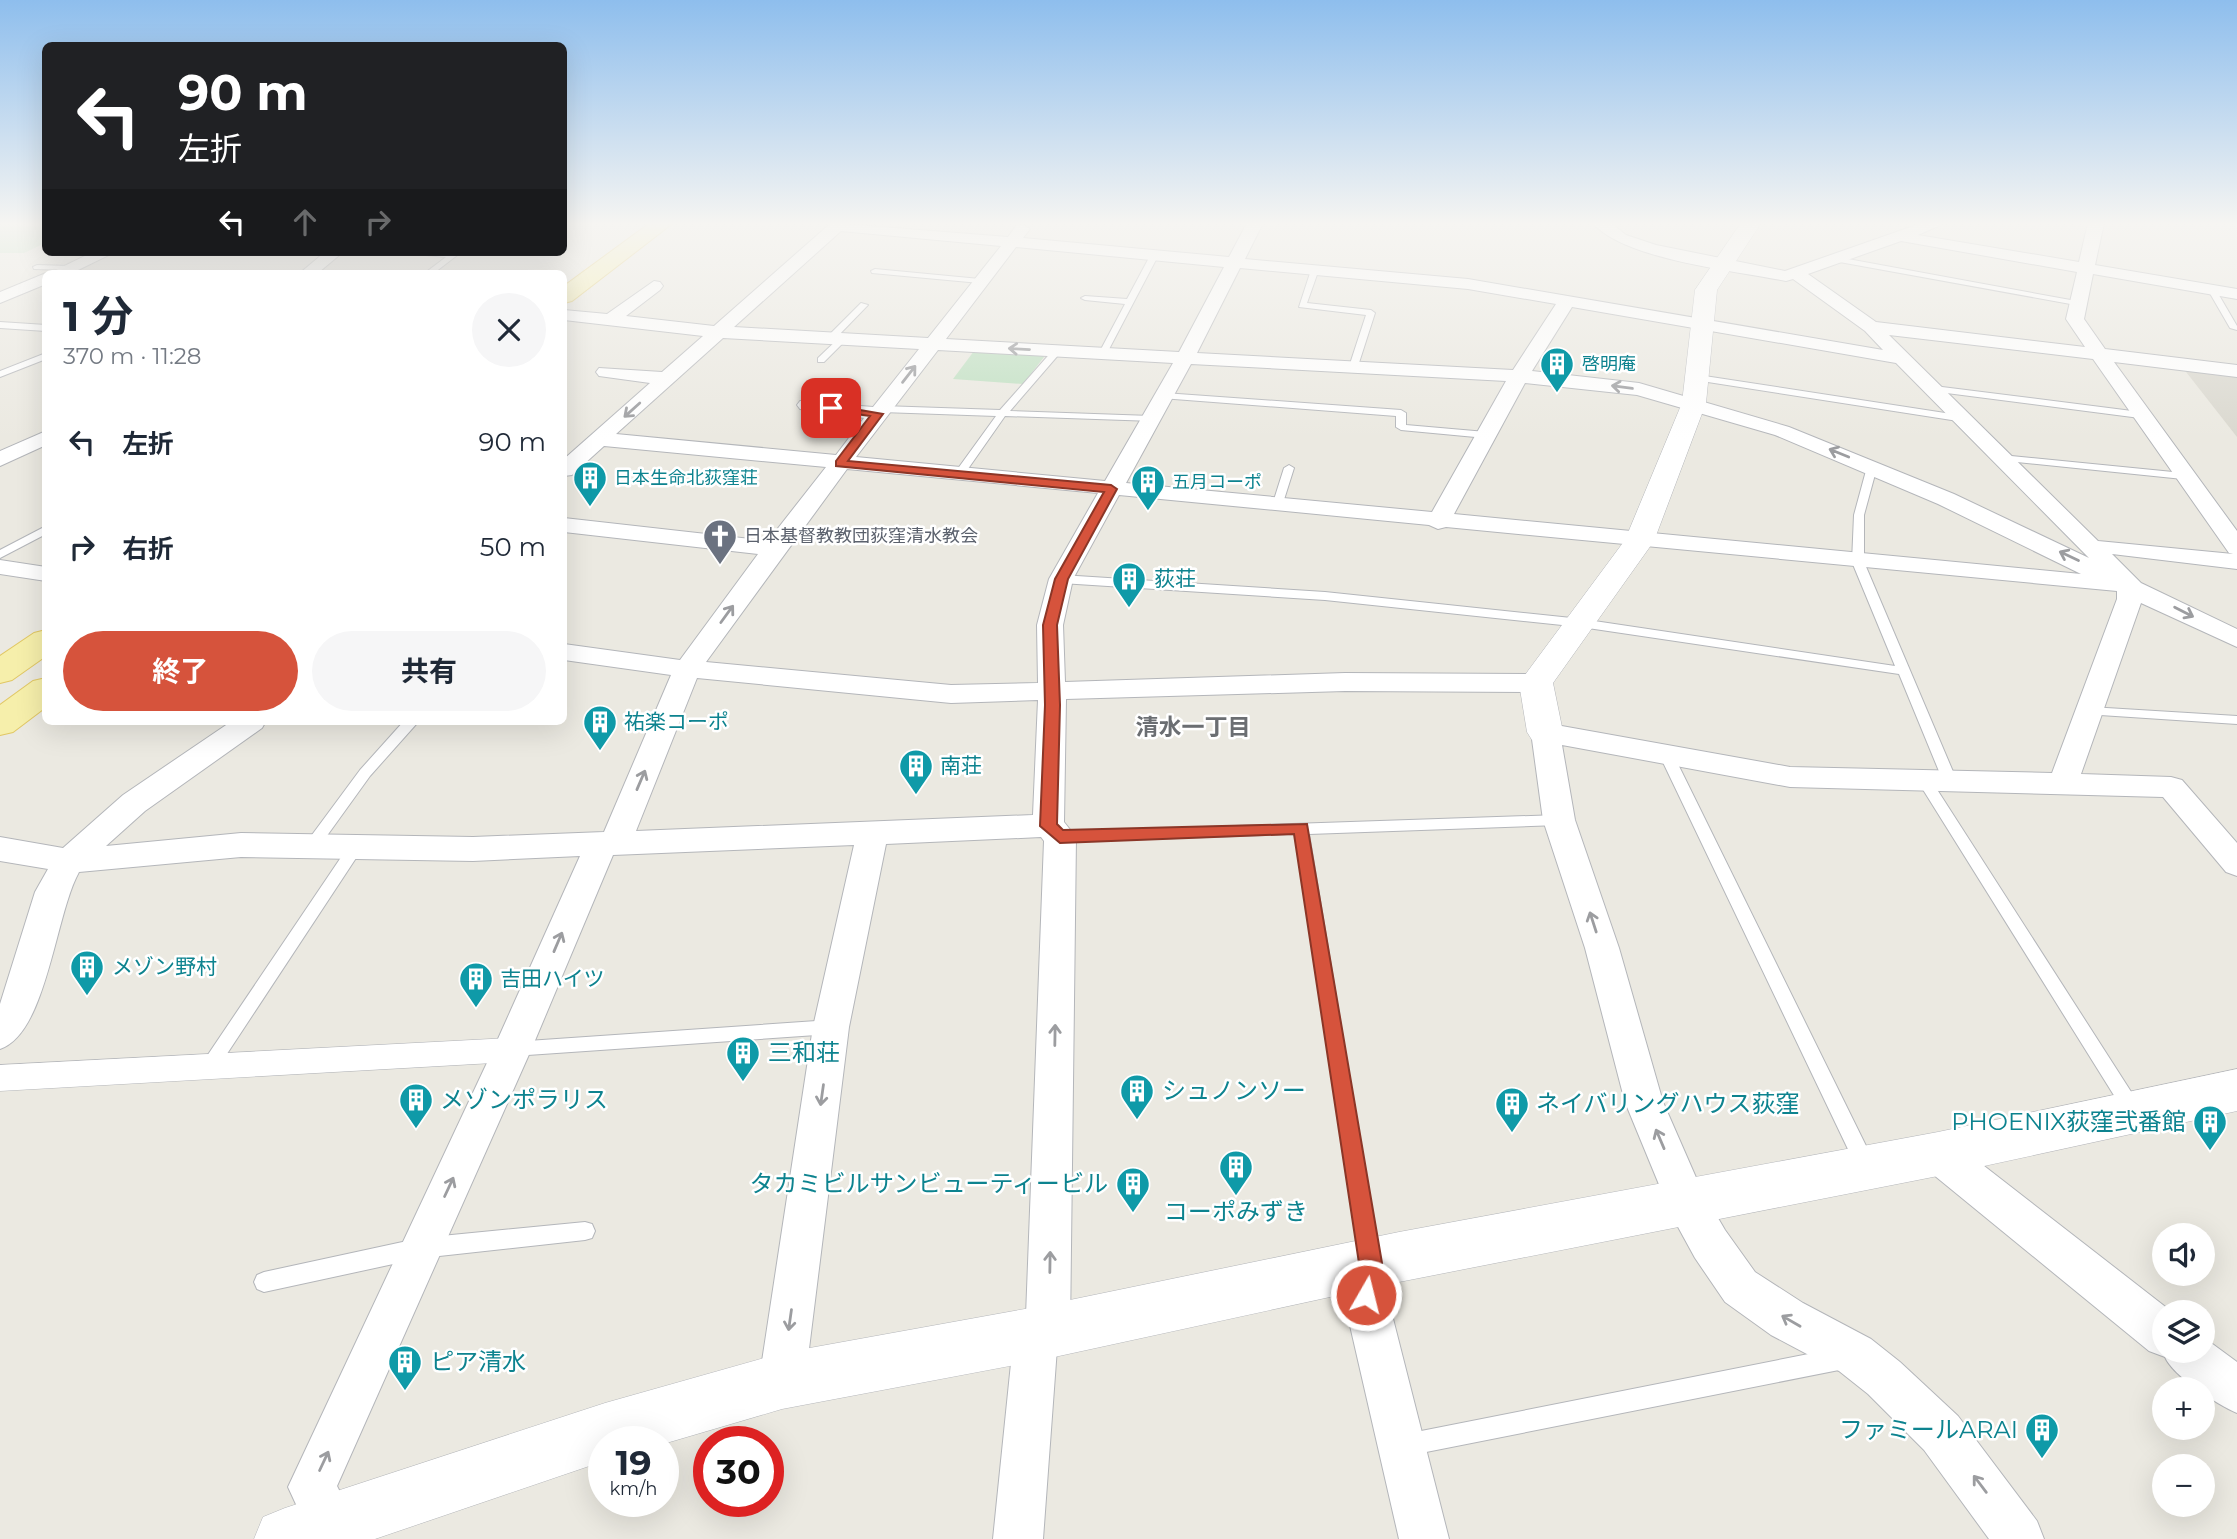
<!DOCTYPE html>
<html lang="ja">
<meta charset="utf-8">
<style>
body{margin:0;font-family:Montserrat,"Noto Sans JP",sans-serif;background:#f6f6f7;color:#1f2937;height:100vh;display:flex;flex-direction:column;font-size:26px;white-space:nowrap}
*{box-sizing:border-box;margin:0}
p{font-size:23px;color:#747a83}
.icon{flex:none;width:38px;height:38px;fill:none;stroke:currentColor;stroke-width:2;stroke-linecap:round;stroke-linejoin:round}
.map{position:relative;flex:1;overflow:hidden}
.details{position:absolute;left:42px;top:270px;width:525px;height:455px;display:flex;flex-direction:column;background:#fff;border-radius:10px;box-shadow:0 7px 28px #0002}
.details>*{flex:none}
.guide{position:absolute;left:42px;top:42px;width:525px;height:214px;border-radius:10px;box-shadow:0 7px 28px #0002;background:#202124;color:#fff;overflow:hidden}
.tools{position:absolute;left:2152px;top:1223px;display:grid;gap:14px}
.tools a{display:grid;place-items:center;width:63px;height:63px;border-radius:50%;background:#fff;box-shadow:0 7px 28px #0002;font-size:35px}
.speed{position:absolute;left:588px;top:1426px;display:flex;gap:14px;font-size:35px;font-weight:700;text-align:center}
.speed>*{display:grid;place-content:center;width:91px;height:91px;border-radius:50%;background:#fff;box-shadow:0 7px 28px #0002;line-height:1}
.speed small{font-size:18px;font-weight:400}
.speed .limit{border:10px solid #d22;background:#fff;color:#111}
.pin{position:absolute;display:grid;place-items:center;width:60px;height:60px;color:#fff;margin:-30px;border-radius:14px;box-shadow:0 4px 10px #0006}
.me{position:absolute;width:77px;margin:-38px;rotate:8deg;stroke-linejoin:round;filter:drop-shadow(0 0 5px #0008)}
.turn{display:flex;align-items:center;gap:24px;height:147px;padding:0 21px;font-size:32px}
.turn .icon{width:91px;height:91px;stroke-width:2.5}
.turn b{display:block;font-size:49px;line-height:60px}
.lanes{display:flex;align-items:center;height:66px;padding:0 21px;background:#0003;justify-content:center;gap:35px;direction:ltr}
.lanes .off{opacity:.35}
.round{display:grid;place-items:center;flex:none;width:74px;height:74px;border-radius:37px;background:#f6f6f7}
.head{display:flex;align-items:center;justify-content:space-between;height:119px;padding:0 21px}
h1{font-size:42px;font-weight:700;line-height:52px}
.primary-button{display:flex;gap:14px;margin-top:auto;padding:14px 21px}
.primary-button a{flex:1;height:80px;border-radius:42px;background:#d6533c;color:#fff;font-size:28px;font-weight:700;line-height:80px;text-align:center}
.primary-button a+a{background:#f6f6f7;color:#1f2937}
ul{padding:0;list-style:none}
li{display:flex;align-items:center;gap:21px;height:105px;padding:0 21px}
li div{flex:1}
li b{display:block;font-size:26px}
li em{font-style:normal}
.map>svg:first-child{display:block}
</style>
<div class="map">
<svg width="2237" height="1539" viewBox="0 0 2237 1539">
<rect width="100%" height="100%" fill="#ebe9e1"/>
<path fill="#dad8cf" d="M 2183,368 L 2237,375 L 2237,437 Z"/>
<path fill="#c0e0c2" d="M 45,223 L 45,243 L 24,253 L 0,253 L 0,224 L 35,226 Z
M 974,351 L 1042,354 L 1044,357 L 1023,384 L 953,379 Z"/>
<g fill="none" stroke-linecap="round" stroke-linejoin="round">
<g stroke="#b4b6ba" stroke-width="2">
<path id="service" d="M 411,252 L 459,252 L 460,253 L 434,273 L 425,273 L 446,257 L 415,254 Z
M 1155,252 L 1159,254 L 1107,353 L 1100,355 L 1099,353 L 1125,304 L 1085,300 L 1081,298 L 1085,296 L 1127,299 L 1151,254 Z
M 1837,257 L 2076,301 L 2080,303 L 2076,305 L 1834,261 L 1833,259 Z
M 37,265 L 71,266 L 75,268 L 71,270 L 34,269 L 33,267 Z
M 1312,267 L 1319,269 L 1307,303 L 1371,310 L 1375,313 L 1357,369 L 1349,367 L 1366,315 L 1299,307 Z
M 875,269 L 980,279 L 984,281 L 980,283 L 872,273 L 871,271 Z
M 2209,288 L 2216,290 L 2237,326 L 2237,330 L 2230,328 L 2208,290 Z
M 861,303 L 868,305 L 834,340 L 828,340 L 828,336 Z
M 0,322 L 46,325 L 46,331 L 0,328 Z
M 840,337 L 847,339 L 824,362 L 818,362 L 818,358 Z
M 1057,348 L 1060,349 L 1060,353 L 1010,411 L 1151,416 L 1154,417 L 1154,421 L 1005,416 L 963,476 L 959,477 L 954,474 L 996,416 L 882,412 L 877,409 L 882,406 L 1000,410 L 1054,349 Z
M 46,353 L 46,359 L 0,377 L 0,371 Z
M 1698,375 L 1958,415 L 1963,418 L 1958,421 L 1695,380 L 1693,378 Z
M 1934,386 L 2140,412 L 2145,415 L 2140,418 L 1931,391 L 1929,389 Z
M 1164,393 L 1401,410 L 1406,413 L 1406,425 L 1486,432 L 1491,435 L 1486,438 L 1401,430 L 1396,427 L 1396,416 L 1161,398 L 1161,394 Z
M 2001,455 L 2183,473 L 2188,476 L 2183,479 L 1997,460 L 1997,456 Z
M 1872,464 L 1877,467 L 1864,515 L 1864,562 L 1957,781 L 1950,786 L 1943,781 L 1899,674 L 1581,627 L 1325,600 L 1061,583 L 1055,579 L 1061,575 L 1325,592 L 1581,619 L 1895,666 L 1852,562 L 1854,515 L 1867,467 Z
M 1289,465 L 1294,468 L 1282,506 L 1281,508 L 1273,508 L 1272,506 L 1284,468 Z
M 46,526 L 46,534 L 0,558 L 0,550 Z
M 2090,707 L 2237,716 L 2237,724 L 2085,714 L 2083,711 L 2085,708 Z
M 404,721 L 419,721 L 370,776 L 316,851 L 306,851 L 304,847 L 306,843 L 360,770 Z
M 1666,749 L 1673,754 L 1871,1156 L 1873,1162 L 1871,1168 L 1864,1171 L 1857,1168 L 1659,754 Z
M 1924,775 L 1929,777 L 2137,1101 L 2140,1107 L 2137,1113 L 2131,1115 L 2125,1113 L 1917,780 Z
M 1559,815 L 1564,816 L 1566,820 L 1564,824 L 1559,825 L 1309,834 L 1379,1255 L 1376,1262 L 1369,1265 L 1362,1262 L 1359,1255 L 1295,834 L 1060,842 L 1055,841 L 1053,837 L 1055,833 L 1060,832 Z
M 355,843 L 360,844 L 362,848 L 360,852 L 215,1072 L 209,1075 L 203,1072 L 200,1067 L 203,1062 L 350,844 Z
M 831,1020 L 837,1022 L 840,1027 L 837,1032 L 831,1034 L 513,1056 L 507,1054 L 504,1049 L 507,1044 L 513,1042 Z
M 585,1222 L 592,1224 L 595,1231 L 592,1238 L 585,1240 L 421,1258 L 264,1292 L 257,1289 L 254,1282 L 257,1275 L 264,1272 L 421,1238 Z
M 1839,1348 L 1846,1352 L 1850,1359 L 1846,1366 L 1839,1370 L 1406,1456 L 1398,1453 L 1395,1445 L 1398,1437 L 1406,1434 Z"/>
</g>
<g stroke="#b4b6ba" stroke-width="1">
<path id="pedestrian" d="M 512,1038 L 522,1041 L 526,1050 L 522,1059 L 512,1062 L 0,1091 L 0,1065 Z"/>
</g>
<g stroke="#b4b6ba" stroke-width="2">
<path id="minor" d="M 831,223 L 1008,237 L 1016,226 L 1022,224 L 1030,229 L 1023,238 L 1229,257 L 1247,223 L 1263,223 L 1245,259 L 1468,279 L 1883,350 L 1865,331 L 1793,279 L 1786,281 C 1738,271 1624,260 1593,223 L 1611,223 L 1626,235 L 1656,245 L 1785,271 L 1922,223 L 1945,223 L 1918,235 L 2079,262 L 2088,223 L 2104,223 L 2095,265 L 2237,289 L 2237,299 L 2093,274 L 2084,319 L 2105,349 L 2237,365 L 2237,377 L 2114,362 L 2237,531 L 2237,569 L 2112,554 L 2141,583 L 2237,629 L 2237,647 L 2141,603 L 2081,774 L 2171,777 L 2182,780 L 2237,843 L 2237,876 L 2226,872 L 2163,797 L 1790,787 L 1562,745 L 1575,820 L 1619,948 L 1663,1102 L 1701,1189 L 1725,1230 L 1755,1272 L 1803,1303 L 1871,1339 L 1900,1362 L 1958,1416 L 2037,1521 L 2044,1539 L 1989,1539 L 1924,1450 L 1868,1394 L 1839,1371 L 1771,1335 L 1725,1302 L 1695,1258 L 1672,1216 L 1625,1102 L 1585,948 L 1543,820 L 1531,732 L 1535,725 L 1545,723 L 1790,767 L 2052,773 L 2117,599 L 2117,591 L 1446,527 L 1438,529 L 1429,525 L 1119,495 L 1073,579 L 1063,625 L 1065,682 L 1345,673 L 1536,674 L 1546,677 L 1550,683 L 1546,689 L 1536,692 L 1345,691 L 1066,699 L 1064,822 L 1076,837 L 1070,1330 L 1064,1346 L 1057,1348 L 1043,1539 L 993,1539 L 1014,1334 L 1020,1318 L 1026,1316 L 1044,841 L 1041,837 L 886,844 L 849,1027 L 805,1381 L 798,1397 L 782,1404 L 766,1397 L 759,1381 L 813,1027 L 854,845 L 613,855 L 531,1050 L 337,1486 L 355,1522 L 357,1539 L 307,1539 L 306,1526 L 288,1487 L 493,1050 L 580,856 L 473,861 L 241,857 L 79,872 C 55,915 47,1033 0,1049 L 0,1004 L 35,892 L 48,869 L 0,861 L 0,837 L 63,848 L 123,795 L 232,721 L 266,721 L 262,728 L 145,811 L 106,846 L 241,833 L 473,837 L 604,832 L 671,675 L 564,660 L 564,644 L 680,660 L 758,554 L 564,532 L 564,518 L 768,541 L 826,467 L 604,446 L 572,475 L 564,476 L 564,459 L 650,383 L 599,376 L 596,372 L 599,368 L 662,372 L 703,336 L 564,320 L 564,310 L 607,314 L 654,281 L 660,282 L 663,286 L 660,290 L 626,316 L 714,326 ZM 841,231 L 1001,246 L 928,338 L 734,327 ZM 1901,241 L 2077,272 L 2066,319 L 2085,347 L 1876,322 L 1808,274 ZM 1016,247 L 1224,267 L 1179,352 L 946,339 ZM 1240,268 L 1468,289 L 1556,304 L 1513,370 L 1197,353 ZM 1572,307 L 1896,363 L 2089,558 L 1954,494 L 1789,427 L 1639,383 L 1532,371 ZM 1889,335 L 2093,359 L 2229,553 L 2233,554 L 2098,541 ZM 723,338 L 919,349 L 873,407 L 800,401 L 797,405 L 800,409 L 864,418 L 836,455 L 616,434 ZM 938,350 L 1173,363 L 1105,481 L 856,457 ZM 1191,364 L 1506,381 L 1432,512 L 1126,483 ZM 1525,383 L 1637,395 L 1775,435 L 1938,504 L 2081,574 L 1454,514 ZM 847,469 L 1098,493 L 1049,579 L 1037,625 L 1038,683 L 951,685 L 706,662 ZM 697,678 L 951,703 L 1038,700 L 1033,815 L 636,831 Z
M 93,252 L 115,252 L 72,273 L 50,273 Z
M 325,252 L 343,252 L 318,273 L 300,273 Z
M 46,273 L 46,284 L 0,303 L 0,292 Z
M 46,431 L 46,445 L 0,466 L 0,451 Z
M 0,560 L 46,567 L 46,581 L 0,574 Z
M 1938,1136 L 1952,1141 L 2172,1312 L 2165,1312 L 2165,1351 L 2203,1351 L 2203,1337 L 2237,1362 L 2237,1413 C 2218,1405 2173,1376 2165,1357 L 2149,1351 L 1924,1167 L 1918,1154 L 1924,1141 Z
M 1371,1242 L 1386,1248 L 1392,1263 L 1387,1295 L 1449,1539 L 1399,1539 L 1343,1295 L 1356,1248 Z"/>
</g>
<g stroke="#b4b6ba" stroke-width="1">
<path id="tertiary" d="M 1741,223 L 1761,223 L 1717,290 L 1706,403 L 1654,541 L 1553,683 L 1563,732 L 1558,740 L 1545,744 L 1532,740 L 1527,732 L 1519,683 L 1625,540 L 1682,403 L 1695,290 Z
M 2237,1069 L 2237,1111 L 1938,1176 L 1399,1282 L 1036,1361 L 782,1409 L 663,1444 L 604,1442 L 604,1461 L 375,1539 L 254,1539 L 263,1517 L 285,1508 L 605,1403 L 782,1353 L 1036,1307 L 1399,1232 L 1938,1132 Z"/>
</g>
<g stroke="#e1c764" stroke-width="2">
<path id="primary" d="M 650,223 L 673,223 L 572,301 L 564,303 L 564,286 Z
M 46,630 L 46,656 L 12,680 L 0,683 L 0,656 L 34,633 Z
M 46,678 L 46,707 L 13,732 L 0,735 L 0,705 L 33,681 Z"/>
</g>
<use href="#service" fill="#fff" fill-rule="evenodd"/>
<use href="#pedestrian" fill="#fff" fill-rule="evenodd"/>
<use href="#minor" fill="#fff" fill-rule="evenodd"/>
<use href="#tertiary" fill="#fff" fill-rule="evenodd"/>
<use href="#primary" fill="#f6efab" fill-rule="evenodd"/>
</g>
<defs><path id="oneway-shaft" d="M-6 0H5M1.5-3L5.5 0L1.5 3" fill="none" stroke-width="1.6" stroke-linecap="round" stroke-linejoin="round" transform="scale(1.75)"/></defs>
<g stroke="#9c9da0">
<use href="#oneway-shaft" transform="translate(1019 349) rotate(-177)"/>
<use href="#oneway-shaft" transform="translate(909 374) rotate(-52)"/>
<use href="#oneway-shaft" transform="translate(1622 387) rotate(-172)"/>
<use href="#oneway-shaft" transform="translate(632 410) rotate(138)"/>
<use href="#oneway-shaft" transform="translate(1839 453) rotate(-158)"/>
<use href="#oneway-shaft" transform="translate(2069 556) rotate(-155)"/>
<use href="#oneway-shaft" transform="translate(2184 612) rotate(27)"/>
<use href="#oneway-shaft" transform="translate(727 614) rotate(-54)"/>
<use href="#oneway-shaft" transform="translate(641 780) rotate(-67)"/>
<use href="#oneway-shaft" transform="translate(1593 922) rotate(-108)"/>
<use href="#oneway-shaft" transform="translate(558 942) rotate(-67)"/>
<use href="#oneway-shaft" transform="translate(1055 1035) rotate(-89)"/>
<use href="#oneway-shaft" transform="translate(822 1095) rotate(98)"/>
<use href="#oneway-shaft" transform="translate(1660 1139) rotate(-113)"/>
<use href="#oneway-shaft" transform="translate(449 1187) rotate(-65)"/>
<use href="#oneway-shaft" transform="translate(1050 1262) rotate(-89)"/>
<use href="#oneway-shaft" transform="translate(790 1320) rotate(98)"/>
<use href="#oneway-shaft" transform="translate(1791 1321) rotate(-150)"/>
<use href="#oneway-shaft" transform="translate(324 1461) rotate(-65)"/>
<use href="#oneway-shaft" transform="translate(1980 1484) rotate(-127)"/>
</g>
<linearGradient id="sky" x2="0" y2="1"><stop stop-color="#8ebeed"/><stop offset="0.51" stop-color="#f6f5f2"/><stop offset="1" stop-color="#f6f5f2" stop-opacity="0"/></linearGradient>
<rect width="2237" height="439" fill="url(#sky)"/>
<path fill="#d6533c" stroke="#8b3627" stroke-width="2" d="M 831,405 L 883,414 L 848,461 L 1111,485 L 1117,489 L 1068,579 L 1057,625 L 1060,705 L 1057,824 L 1063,830 L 1307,824 L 1382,1263 L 1374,1304 L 1366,1307 L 1357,1304 L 1354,1295 L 1359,1263 L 1294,834 L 1060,843 L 1040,826 L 1045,705 L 1043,625 L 1055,579 L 1104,492 L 836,466 L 836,461 L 870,416 L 827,410 L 827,406 Z"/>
<defs>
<g id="building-pin" transform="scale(1.75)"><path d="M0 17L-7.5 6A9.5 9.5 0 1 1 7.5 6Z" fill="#0f9aa8" stroke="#fff"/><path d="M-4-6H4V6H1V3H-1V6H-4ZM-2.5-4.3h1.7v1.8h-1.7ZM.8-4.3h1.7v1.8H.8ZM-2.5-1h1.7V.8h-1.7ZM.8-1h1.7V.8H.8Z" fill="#fff"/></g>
<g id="church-pin" transform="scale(1.75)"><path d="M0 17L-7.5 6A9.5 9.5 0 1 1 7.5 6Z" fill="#6b7280" stroke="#fff"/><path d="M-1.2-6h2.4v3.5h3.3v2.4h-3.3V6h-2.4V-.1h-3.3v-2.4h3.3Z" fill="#fff"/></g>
</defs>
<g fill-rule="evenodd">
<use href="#building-pin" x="1557" y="364"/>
<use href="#building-pin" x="590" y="478"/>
<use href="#building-pin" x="1148" y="482"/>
<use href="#church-pin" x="720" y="536"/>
<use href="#building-pin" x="1129" y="579"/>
<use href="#building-pin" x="600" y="722"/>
<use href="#building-pin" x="916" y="766"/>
<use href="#building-pin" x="87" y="967"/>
<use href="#building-pin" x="476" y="979"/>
<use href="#building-pin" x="743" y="1053"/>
<use href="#building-pin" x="1137" y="1091"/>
<use href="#building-pin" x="416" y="1100"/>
<use href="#building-pin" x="1512" y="1104"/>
<use href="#building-pin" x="2210" y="1122"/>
<use href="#building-pin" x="1236" y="1167"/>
<use href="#building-pin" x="1133" y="1184"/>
<use href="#building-pin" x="405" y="1362"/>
<use href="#building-pin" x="2042" y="1430"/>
</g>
<g text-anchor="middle" stroke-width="5" stroke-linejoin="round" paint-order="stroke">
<g font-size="18" fill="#0d838f" stroke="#fff" text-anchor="start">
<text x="1582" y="370">啓明庵</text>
<text x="614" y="484">日本生命北荻窪荘</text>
<text x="1172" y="488">五月コーポ</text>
</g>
<g font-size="18" fill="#5b616d" stroke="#fff" text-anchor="start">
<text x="744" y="542">日本基督教教団荻窪清水教会</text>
</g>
<g font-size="21" fill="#0d838f" stroke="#fff" text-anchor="start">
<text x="1154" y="586">荻荘</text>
<text x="624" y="729">祐楽コーポ</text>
<text x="940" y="773">南荘</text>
<text x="112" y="974">メゾン野村</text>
<text x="500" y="986">吉田ハイツ</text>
</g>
<g font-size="23" font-weight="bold" fill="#6b6e72" stroke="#fff">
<text x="1193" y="735">清水一丁目</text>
</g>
<g font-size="24" fill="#0d838f" stroke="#fff" text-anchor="start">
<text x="768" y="1061">三和荘</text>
<text x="1162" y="1099">シュノンソー</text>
<text x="440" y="1108">メゾンポラリス</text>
<text x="1536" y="1112">ネイバリングハウス荻窪</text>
<text x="2186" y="1130" text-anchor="end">PHOENIX荻窪弐番館</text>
<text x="1108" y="1192" text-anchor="end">タカミビルサンビューティービル</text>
<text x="1236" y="1220" text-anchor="middle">コーポみずき</text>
<text x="430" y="1370">ピア清水</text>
<text x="2018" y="1438" text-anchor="end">ファミールARAI</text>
</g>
</g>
</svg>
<div class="tools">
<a><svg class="icon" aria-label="sound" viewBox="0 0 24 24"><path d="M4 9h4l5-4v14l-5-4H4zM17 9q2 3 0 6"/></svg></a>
<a><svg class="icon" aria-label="layers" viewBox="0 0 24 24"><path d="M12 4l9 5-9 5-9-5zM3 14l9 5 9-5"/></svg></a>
<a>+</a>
<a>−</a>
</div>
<div class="speed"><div>19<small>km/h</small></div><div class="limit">30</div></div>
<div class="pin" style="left:831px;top:408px;background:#d93025"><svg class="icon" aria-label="arrive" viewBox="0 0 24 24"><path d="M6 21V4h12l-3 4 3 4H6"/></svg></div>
<svg class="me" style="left:1366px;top:1295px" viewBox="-20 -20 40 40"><circle r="17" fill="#d6533c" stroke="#fff" stroke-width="3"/><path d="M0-11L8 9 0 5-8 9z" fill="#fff"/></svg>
<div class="guide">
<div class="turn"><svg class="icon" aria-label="left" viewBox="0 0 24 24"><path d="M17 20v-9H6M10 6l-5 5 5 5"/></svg><div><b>90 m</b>左折</div></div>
<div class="lanes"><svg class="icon" aria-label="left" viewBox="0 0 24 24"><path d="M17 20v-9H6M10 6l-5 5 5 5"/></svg><svg class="icon off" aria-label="ahead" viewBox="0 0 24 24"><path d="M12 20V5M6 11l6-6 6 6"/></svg><svg class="icon off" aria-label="right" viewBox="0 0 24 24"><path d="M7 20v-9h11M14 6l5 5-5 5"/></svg></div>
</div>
<section class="details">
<div class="head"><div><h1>1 分</h1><p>370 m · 11:28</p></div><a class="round"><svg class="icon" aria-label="close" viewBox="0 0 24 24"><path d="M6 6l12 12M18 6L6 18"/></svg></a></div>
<ul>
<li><svg class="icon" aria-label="left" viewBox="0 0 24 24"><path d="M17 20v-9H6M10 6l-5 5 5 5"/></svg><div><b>左折</b></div><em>90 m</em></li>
<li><svg class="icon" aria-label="right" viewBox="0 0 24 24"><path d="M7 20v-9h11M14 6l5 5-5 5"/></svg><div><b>右折</b></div><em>50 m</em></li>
</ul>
<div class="primary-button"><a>終了</a><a>共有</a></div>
</section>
</div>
